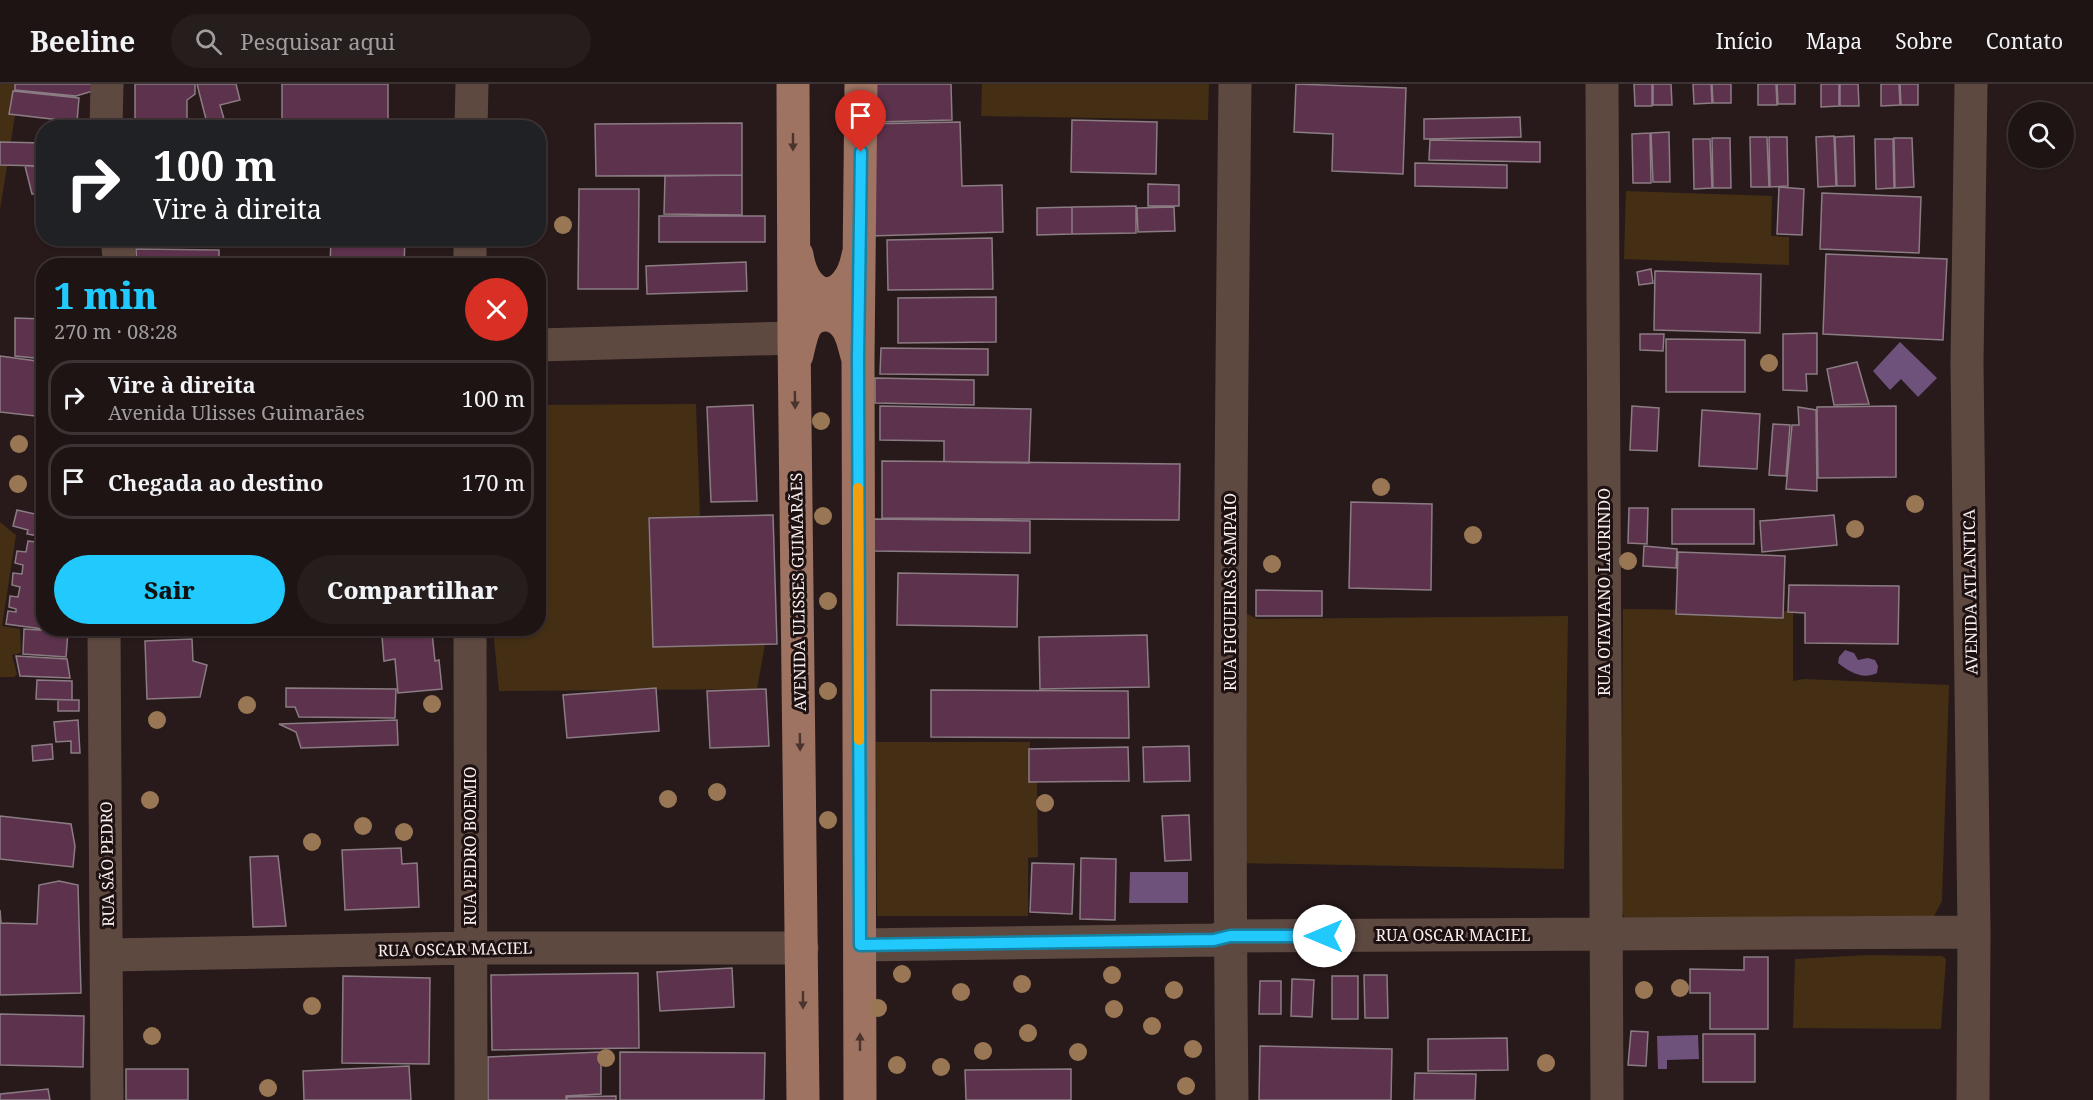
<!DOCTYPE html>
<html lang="pt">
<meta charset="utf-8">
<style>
body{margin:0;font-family:"Noto Serif",serif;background:#261d1d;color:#f1f3f6;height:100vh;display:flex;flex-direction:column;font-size:22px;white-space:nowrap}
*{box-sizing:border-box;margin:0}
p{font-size:20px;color:#a19ea0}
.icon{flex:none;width:33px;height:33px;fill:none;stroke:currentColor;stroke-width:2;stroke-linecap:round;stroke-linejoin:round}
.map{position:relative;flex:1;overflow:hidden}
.drawer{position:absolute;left:36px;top:174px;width:510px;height:378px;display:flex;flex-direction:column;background:#1e1414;border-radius:24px;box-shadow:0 2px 4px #0004,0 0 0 2px #3c3334}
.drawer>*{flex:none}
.banner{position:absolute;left:36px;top:36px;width:510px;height:126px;border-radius:24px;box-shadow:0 2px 4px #0004,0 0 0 2px #3c3334;background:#202124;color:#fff;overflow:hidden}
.controls{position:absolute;left:2008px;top:18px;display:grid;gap:12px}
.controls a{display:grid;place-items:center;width:66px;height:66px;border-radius:50%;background:#1e1414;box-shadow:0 2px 4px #0004,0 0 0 2px #3c3334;font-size:30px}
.pin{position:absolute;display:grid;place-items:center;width:51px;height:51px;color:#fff;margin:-62px -26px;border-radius:50% 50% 50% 0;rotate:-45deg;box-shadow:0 0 6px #0007}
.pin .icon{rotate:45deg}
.me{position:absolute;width:66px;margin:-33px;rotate:270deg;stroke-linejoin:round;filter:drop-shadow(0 0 4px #0008)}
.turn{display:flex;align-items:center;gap:21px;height:126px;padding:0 18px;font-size:27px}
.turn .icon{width:78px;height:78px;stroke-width:2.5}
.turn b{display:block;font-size:42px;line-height:51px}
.round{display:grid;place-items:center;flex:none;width:63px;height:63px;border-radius:32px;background:#261d1d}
.head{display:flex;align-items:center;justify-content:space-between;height:102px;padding:0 18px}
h1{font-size:36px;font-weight:800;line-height:45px;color:#22c9fd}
.primary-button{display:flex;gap:12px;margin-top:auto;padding:12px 18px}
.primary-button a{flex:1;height:69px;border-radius:36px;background:#22c9fd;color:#111;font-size:24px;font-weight:800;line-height:69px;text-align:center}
.primary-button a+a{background:#261d1d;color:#f1f3f6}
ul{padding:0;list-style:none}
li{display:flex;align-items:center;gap:18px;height:75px;margin:0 12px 9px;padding:0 6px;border:3px solid #3c3334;border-radius:24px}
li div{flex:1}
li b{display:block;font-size:22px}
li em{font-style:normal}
header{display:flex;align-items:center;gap:36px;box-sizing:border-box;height:84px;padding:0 30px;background:#1e1414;border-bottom:2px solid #3c3334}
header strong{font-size:28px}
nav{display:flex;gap:33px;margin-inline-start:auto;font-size:21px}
.search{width:420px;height:54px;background:#261d1d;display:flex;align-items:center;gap:15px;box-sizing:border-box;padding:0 21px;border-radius:33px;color:#a19ea0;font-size:22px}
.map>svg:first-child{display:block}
</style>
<header>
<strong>Beeline</strong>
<div class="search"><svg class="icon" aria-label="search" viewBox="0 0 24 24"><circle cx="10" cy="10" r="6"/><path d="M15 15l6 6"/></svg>Pesquisar aqui</div>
<nav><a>Início</a><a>Mapa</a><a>Sobre</a><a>Contato</a></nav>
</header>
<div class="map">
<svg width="2093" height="1016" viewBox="0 0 2093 1016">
<rect width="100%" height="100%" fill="#281a1b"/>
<path fill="#442f15" d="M 0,0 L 20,0 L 0,126 Z
M 982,0 L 1209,0 L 1208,36 L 981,32 Z
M 1626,107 L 1772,112 L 1771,152 L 1789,153 L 1789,181 L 1624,175 Z
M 696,320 L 700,433 L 648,433 L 653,563 L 765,560 L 757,605 L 499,607 L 493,545 L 538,544 L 539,321 Z
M 0,438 L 16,451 L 2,542 L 20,545 L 21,569 L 12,571 L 17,590 L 14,593 L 0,593 Z
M 1623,525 L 1793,527 L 1793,597 L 1804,595 L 1949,601 L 1942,817 L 1934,832 L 1625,834 L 1621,826 Z
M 1240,526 L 1257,535 L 1568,532 L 1564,785 L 1236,779 Z
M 876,658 L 1030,658 L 1030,698 L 1037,698 L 1038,773 L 1028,774 L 1028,832 L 877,832 Z
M 1868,871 L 1942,872 L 1946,875 L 1941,945 L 1793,944 L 1795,875 Z"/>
<path fill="#6e527b" d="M 1900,258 L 1937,294 L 1918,313 L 1901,295 L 1890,306 L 1873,287 Z
M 1845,566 L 1854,569 L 1858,576 L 1868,574 L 1875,576 L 1878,582 L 1877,589 C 1862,596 1850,588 1838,579 L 1839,573 Z
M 1130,788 L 1188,788 L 1188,819 L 1129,819 Z
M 1698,951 L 1699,975 L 1667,976 L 1667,985 L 1658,985 L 1657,952 Z"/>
<path fill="#5d324c" stroke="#8b7c84" stroke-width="1.5" d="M 15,0 L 94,0 L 93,7 L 76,12 L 15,6 Z
M 135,0 L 195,0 L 195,10 L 187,16 L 187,44 L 135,44 Z
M 197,0 L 236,0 L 240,16 L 220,21 L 224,35 L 207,39 Z
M 282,0 L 388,0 L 388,44 L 282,44 Z
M 874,0 L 951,0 L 952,36 L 876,38 Z
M 1296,0 L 1406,4 L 1403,90 L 1332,87 L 1333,50 L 1294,48 Z
M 1634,0 L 1652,0 L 1652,22 L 1635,22 Z
M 1653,0 L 1671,0 L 1672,21 L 1653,21 Z
M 1693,0 L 1711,0 L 1712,19 L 1694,20 Z
M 1712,0 L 1731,0 L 1731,19 L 1713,19 Z
M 1758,0 L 1776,0 L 1777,21 L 1758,21 Z
M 1777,0 L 1795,0 L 1795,20 L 1778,20 Z
M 1821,0 L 1839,0 L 1839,22 L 1821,23 Z
M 1840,0 L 1858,0 L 1859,22 L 1840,22 Z
M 1881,0 L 1899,0 L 1900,21 L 1881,22 Z
M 1900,0 L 1918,0 L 1918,21 L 1901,21 Z
M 13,7 L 79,14 L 77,38 L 9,30 Z
M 1520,33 L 1521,53 L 1424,55 L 1424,35 Z
M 1072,36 L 1157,38 L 1156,90 L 1071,88 Z
M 272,37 L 273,44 L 228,44 L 228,39 Z
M 960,38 L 962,102 L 1002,101 L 1003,148 L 870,152 L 867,40 Z
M 742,39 L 742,91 L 596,92 L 595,40 Z
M 1669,48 L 1670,98 L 1653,98 L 1651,49 Z
M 1650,49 L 1651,99 L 1633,99 L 1632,50 Z
M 1834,52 L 1836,102 L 1818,103 L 1816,53 Z
M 1854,52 L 1855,102 L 1837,102 L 1835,53 Z
M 1750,53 L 1767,53 L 1769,103 L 1751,103 Z
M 1769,53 L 1787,53 L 1788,102 L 1770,103 Z
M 1712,54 L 1730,54 L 1731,104 L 1713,104 Z
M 1894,54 L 1912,54 L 1914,103 L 1895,104 Z
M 1693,55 L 1710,55 L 1712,104 L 1694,105 Z
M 1875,55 L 1893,55 L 1894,104 L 1876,105 Z
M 1430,56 L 1540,58 L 1540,78 L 1429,76 Z
M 0,58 L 44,59 L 44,82 L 0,81 Z
M 1415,79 L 1507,81 L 1507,104 L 1415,102 Z
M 25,82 L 44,83 L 44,110 L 32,110 Z
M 742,91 L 742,131 L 664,130 L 665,92 Z
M 1148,100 L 1179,101 L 1179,122 L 1148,122 Z
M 1779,103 L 1804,105 L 1802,151 L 1777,150 Z
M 579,105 L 639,105 L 638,205 L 578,205 Z
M 1822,109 L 1921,113 L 1919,169 L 1820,165 Z
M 37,112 L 44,112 L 44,129 Z
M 1136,122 L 1136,149 L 1072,150 L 1072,123 Z
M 1072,123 L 1072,150 L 1037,151 L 1037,124 Z
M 1174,123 L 1175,147 L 1138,148 L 1137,124 Z
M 659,132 L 765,132 L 765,158 L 659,158 Z
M 331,154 L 405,154 L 404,182 L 330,182 Z
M 992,154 L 993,205 L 888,206 L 887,156 Z
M 136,165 L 219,166 L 219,182 L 137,182 Z
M 1826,170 L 1947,175 L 1943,256 L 1823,250 Z
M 746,178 L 747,207 L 647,210 L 646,182 Z
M 1651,185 L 1653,199 L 1639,201 L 1637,188 Z
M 1655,187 L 1761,190 L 1760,249 L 1654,246 Z
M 35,205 L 44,205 L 44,233 L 35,233 Z
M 996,213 L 996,258 L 898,259 L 898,214 Z
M 15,234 L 44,235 L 44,275 L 15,272 Z
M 1817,249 L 1817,290 L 1806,290 L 1807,307 L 1783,306 L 1783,250 Z
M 1640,250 L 1664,250 L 1663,267 L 1640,266 Z
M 1666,255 L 1745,256 L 1745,308 L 1666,308 Z
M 881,264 L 988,265 L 988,291 L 880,290 Z
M 0,272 L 44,278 L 44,333 L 0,328 Z
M 1857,278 L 1869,320 L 1834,321 L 1827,285 Z
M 875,294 L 974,296 L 974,321 L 875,319 Z
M 753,321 L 757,417 L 711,418 L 707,323 Z
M 880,322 L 1031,325 L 1029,379 L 944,378 L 944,357 L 880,356 Z
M 1632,322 L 1659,324 L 1657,367 L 1630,366 Z
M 1896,322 L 1896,393 L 1818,394 L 1817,323 Z
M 1798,323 L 1816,326 L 1817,407 L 1786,405 L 1792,341 L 1799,341 Z
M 1702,326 L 1760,330 L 1757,385 L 1699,382 Z
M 1773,340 L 1790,341 L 1786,392 L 1769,391 Z
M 882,377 L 1180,380 L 1179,436 L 882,434 Z
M 44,412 L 44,429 L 38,427 Z
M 1351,418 L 1432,420 L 1431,506 L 1349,504 Z
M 1629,424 L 1648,424 L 1647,460 L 1628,459 Z
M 1672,425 L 1754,425 L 1754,460 L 1672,460 Z
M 17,426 L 44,432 L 44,453 L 27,450 L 28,446 L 13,442 Z
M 773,431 L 777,560 L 653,563 L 649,434 Z
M 1834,431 L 1837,461 L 1762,468 L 1760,437 Z
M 874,435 L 1030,437 L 1030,469 L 874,467 Z
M 28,457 L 44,459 L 44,544 L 66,544 L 65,548 L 6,540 L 8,527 L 16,528 L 16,525 L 9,523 L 10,512 L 18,513 L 20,503 L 12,501 L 13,489 L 22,490 L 23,481 L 15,479 L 17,467 L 26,468 Z
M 1644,462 L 1677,465 L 1676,484 L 1643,482 Z
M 1678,468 L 1785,472 L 1783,534 L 1676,530 Z
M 898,489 L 1018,491 L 1017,543 L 897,541 Z
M 1789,501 L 1899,502 L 1898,560 L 1805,559 L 1805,529 L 1788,528 Z
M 1256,506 L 1322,507 L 1322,532 L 1256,532 Z
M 127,544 L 220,544 L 220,550 L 127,551 Z
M 308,544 L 369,544 L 369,546 L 309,553 Z
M 24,545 L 68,548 L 66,573 L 23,570 Z
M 432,549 L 435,577 L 439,576 L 442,605 L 398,609 L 395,575 L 384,577 L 382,553 Z
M 1147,551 L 1149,603 L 1040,605 L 1039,553 Z
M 192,555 L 193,577 L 207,581 L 200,613 L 147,615 L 145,557 Z
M 16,572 L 67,575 L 70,594 L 20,592 Z
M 37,596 L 72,597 L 72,616 L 36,615 Z
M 286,604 L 396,605 L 395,634 L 299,633 L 295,623 L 286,623 Z
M 656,604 L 659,647 L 567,654 L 563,611 Z
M 766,605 L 769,662 L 710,664 L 707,607 Z
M 931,606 L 1128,607 L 1129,654 L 931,653 Z
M 58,616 L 79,616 L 79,627 L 58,627 Z
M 78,636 L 80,669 L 71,669 L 71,657 L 56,658 L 54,638 Z
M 397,636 L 398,661 L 301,664 L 296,648 L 279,640 Z
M 52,660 L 53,675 L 33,677 L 32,662 Z
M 1189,662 L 1190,697 L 1144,698 L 1143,663 Z
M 1128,663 L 1129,697 L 1029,698 L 1029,665 Z
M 1189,731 L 1191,776 L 1165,777 L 1162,732 Z
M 0,732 L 71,740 L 75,762 L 73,783 L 0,775 Z
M 401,764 L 402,780 L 417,779 L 419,823 L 345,826 L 342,766 Z
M 278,772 L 286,842 L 253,843 L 250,773 Z
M 1081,774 L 1116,775 L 1115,836 L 1080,835 Z
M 1032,779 L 1074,780 L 1072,830 L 1030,828 Z
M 59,797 L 78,801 L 81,909 L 0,911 L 0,826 L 1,839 L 37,840 L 39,801 Z
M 1744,873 L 1768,873 L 1768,945 L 1710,945 L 1710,909 L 1690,909 L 1690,885 L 1744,886 Z
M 732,884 L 734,923 L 660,927 L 657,888 Z
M 638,889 L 639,964 L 492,966 L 491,891 Z
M 1364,891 L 1387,891 L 1388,934 L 1365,934 Z
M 343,892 L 430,894 L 429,980 L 342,979 Z
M 1332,892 L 1358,892 L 1358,935 L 1332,935 Z
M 1292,895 L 1314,896 L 1312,933 L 1291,932 Z
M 1260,897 L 1281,897 L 1281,930 L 1259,930 Z
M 0,930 L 84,932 L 83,983 L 0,981 Z
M 1631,947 L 1648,948 L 1646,982 L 1628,981 Z
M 1703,950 L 1755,950 L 1755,998 L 1703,998 Z
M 1507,954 L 1508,986 L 1428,987 L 1428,955 Z
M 1260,962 L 1392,965 L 1391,1016 L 1259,1016 Z
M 601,968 L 601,1010 L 566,1012 L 566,1016 L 488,1016 L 488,973 Z
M 620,968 L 765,969 L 764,1016 L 620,1016 Z
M 409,982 L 411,1016 L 304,1016 L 303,987 Z
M 126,985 L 188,985 L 188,1016 L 126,1016 Z
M 1071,985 L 1071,1016 L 966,1016 L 965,986 Z
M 1415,989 L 1476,990 L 1475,1016 L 1414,1016 Z
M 48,1005 L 50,1016 L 0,1016 L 0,1010 Z
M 616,1012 L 616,1016 L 567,1016 L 567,1013 Z"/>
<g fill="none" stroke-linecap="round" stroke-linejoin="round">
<path stroke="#5e4941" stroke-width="33" d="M 1602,0 L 1607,1016
M 1971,0 L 1967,279 L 1974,848 L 1973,1016
M 106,44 L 107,0
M 471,44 L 472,0
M 117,154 L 120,182
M 470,182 L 470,154
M 538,261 L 794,254
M 104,544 L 107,1016
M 470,544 L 471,1016
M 860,861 L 1214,856 L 1230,852 L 1974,848
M 108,871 L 470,864 L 802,864
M 1232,1016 C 1228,677 1231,339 1235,0"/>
<path stroke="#9e7362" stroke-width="33" d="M 793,0 L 794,254 L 803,1016
M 797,171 C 805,223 849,222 858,171
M 797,271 C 799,262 801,251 805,243 C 814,228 834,227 845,241 C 852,249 854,262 857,272
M 860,1016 L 858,274 L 861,0"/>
</g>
<g fill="#9a7754">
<circle cx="563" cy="141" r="9"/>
<circle cx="1769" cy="279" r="9"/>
<circle cx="821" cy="337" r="9"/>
<circle cx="19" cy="360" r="9"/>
<circle cx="18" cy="400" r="9"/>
<circle cx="1381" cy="403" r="9"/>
<circle cx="1915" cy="420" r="9"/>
<circle cx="823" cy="432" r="9"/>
<circle cx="1855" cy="445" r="9"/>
<circle cx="1473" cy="451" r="9"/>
<circle cx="1628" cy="477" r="9"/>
<circle cx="1272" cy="480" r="9"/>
<circle cx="828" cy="517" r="9"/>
<circle cx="828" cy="607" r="9"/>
<circle cx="432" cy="620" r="9"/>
<circle cx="247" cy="621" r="9"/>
<circle cx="157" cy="636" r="9"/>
<circle cx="717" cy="708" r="9"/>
<circle cx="668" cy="715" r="9"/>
<circle cx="150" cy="716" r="9"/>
<circle cx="1045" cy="719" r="9"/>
<circle cx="828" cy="736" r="9"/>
<circle cx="363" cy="742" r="9"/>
<circle cx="404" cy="748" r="9"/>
<circle cx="312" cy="758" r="9"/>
<circle cx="902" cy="890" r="9"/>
<circle cx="1112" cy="891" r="9"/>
<circle cx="1022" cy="900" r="9"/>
<circle cx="1680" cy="904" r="9"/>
<circle cx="1174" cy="906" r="9"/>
<circle cx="1644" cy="906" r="9"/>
<circle cx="961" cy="908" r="9"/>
<circle cx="312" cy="922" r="9"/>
<circle cx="878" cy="924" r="9"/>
<circle cx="1114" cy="925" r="9"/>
<circle cx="1152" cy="942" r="9"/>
<circle cx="1028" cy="949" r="9"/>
<circle cx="152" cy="952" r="9"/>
<circle cx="1193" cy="965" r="9"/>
<circle cx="983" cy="967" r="9"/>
<circle cx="1078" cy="968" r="9"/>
<circle cx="606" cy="974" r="9"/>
<circle cx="1546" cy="979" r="9"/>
<circle cx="897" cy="981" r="9"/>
<circle cx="941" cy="983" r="9"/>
<circle cx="1186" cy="1002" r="9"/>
<circle cx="268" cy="1004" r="9"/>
</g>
<defs><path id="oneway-solid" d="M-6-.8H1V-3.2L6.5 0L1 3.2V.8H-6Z" transform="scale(1.5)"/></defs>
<g fill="#4b332e">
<use href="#oneway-solid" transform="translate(793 58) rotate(90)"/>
<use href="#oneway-solid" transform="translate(795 316) rotate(89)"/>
<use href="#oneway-solid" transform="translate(800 658) rotate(89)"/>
<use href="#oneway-solid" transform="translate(803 916) rotate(90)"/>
<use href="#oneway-solid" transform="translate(860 958) rotate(-90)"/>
</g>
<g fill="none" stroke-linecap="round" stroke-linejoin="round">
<g stroke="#1683a4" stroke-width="15">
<path id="route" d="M 861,68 L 858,274 L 860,861 L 1214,856 L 1230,852 L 1324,852"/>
</g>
<use href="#route" stroke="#22c9fd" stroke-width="10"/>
<path stroke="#f59e0b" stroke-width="10" d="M 858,404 L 859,656"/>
</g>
<g text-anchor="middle" stroke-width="6" stroke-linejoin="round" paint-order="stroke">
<g font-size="16" fill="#f8eeee" stroke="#1e1112">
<text transform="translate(798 508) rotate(-91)" y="6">AVENIDA ULISSES GUIMARÃES</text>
<text transform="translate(1230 508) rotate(-90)" y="6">RUA FIGUEIRAS SAMPAIO</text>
<text transform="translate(1604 508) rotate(-90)" y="6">RUA OTAVIANO LAURINDO</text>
<text transform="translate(1970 508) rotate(-91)" y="6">AVENIDA ATLANTICA</text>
<text transform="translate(470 762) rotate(-90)" y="6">RUA PEDRO BOEMIO</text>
<text transform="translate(107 780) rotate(-91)" y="6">RUA SÃO PEDRO</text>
<text x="1453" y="857">RUA OSCAR MACIEL</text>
<text transform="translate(455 865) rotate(-1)" y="6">RUA OSCAR MACIEL</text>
</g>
</g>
</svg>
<div class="controls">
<a><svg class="icon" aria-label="search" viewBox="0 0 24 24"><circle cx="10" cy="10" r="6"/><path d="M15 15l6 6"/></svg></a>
</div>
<div class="pin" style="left:861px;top:68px;background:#d93025"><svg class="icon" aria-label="arrive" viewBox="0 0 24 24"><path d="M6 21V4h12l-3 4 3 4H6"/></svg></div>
<svg class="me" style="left:1324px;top:852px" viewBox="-20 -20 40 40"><circle r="19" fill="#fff"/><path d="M0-13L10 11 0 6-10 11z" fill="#22c9fd"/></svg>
<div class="banner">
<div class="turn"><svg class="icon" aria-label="right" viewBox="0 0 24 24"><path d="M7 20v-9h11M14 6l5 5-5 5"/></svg><div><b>100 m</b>Vire à direita</div></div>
</div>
<section class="drawer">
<div class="head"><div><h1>1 min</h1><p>270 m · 08:28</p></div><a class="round" style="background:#d93025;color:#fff"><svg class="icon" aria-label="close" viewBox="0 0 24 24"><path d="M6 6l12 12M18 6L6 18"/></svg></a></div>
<ul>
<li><svg class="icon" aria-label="right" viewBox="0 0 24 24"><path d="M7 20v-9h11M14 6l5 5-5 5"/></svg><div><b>Vire à direita</b><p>Avenida Ulisses Guimarães</p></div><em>100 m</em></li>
<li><svg class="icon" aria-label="arrive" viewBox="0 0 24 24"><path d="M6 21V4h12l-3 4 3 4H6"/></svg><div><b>Chegada ao destino</b></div><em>170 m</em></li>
</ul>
<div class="primary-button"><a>Sair</a><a>Compartilhar</a></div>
</section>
</div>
